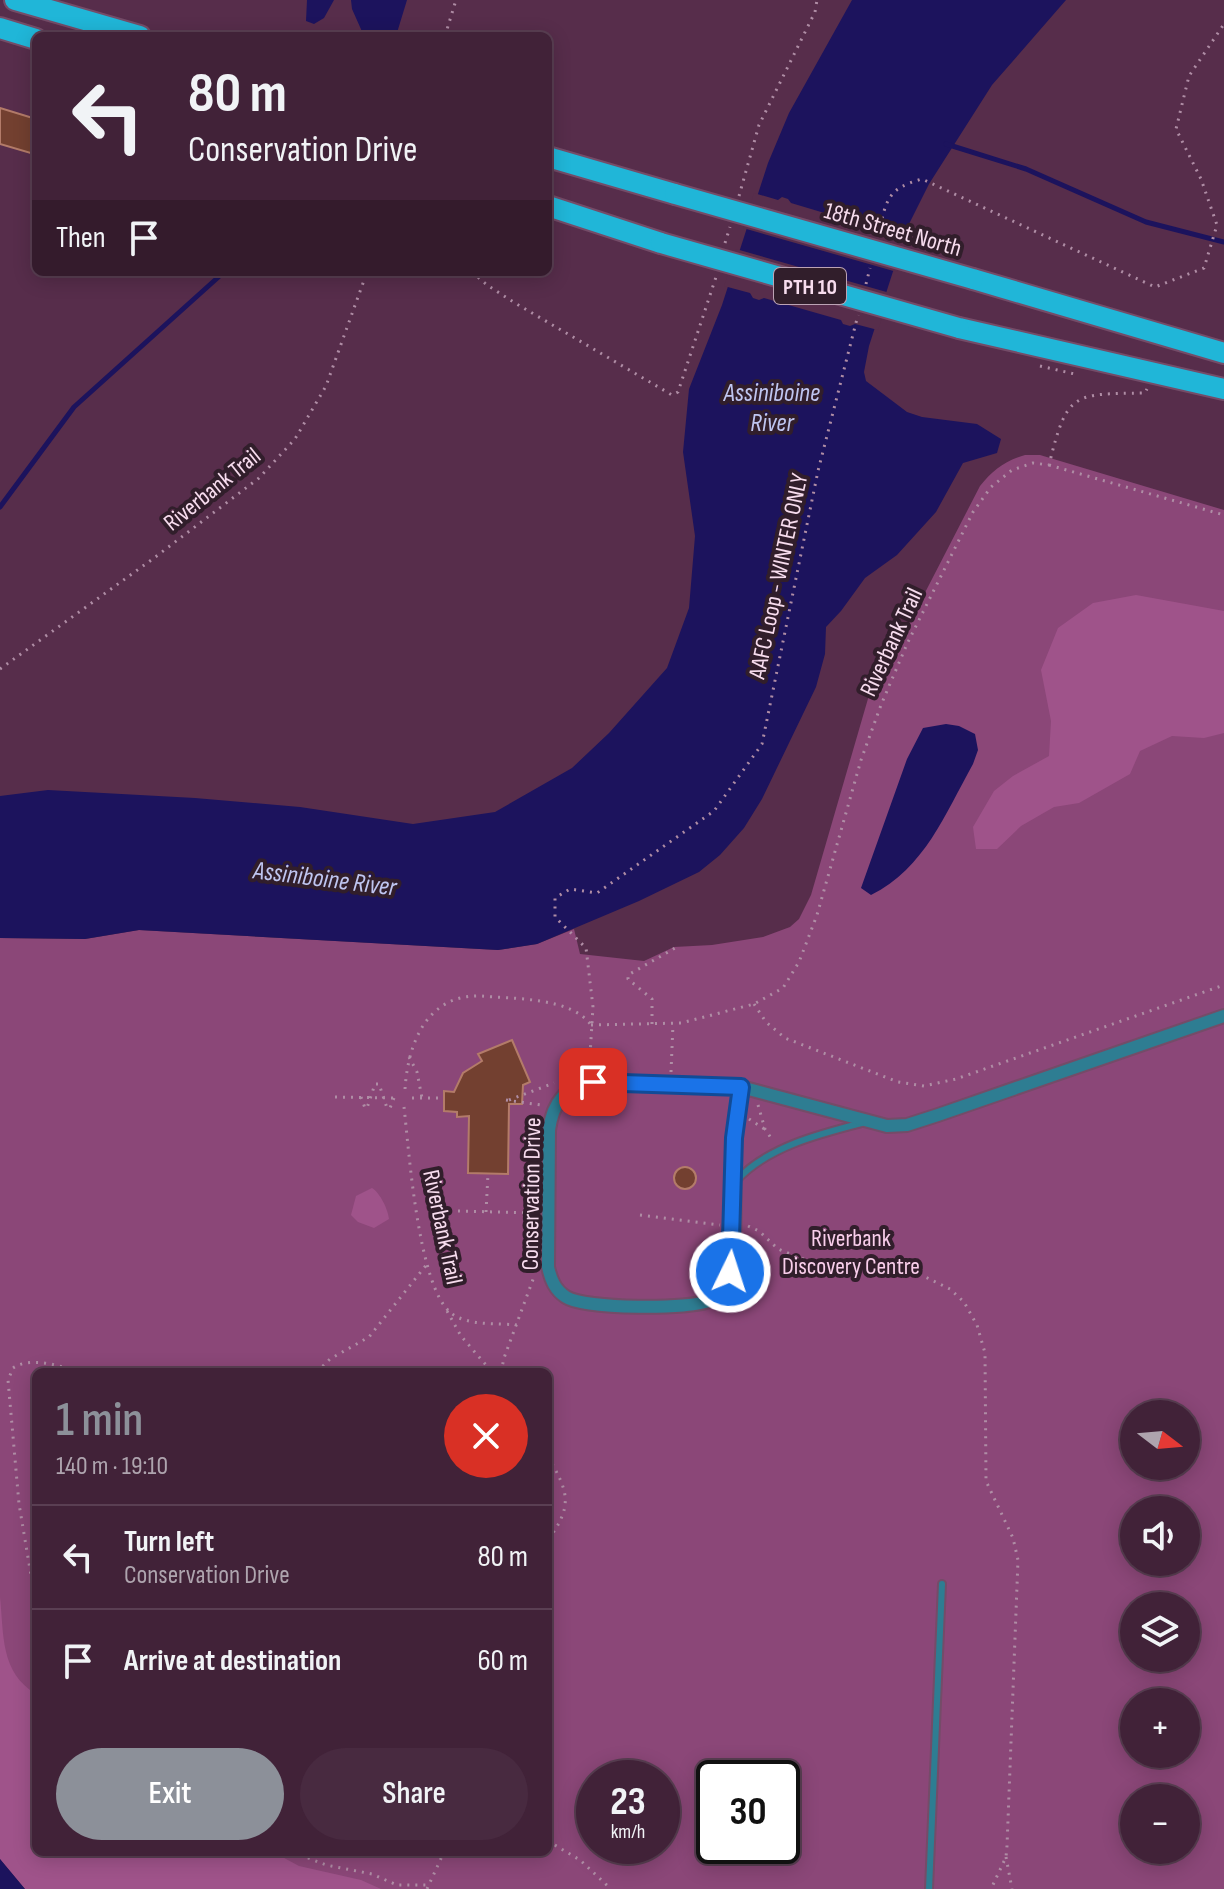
<!DOCTYPE html>
<meta charset="utf-8">
<style>
body{margin:0;font-family:"Sofia Sans Condensed",sans-serif;background:#482a40;color:#f1f3f6;height:100vh;display:flex;flex-direction:column;font-size:30px;white-space:nowrap}
*{box-sizing:border-box;margin:0}
p{font-size:26px;color:#aea4ae}
.icon{flex:none;width:44px;height:44px;fill:none;stroke:currentColor;stroke-width:2;stroke-linecap:round;stroke-linejoin:round}
.map{position:relative;flex:1;overflow:hidden}
.sheet{position:absolute;left:32px;top:1368px;width:520px;height:488px;display:flex;flex-direction:column;background:#412238;border-radius:12px;box-shadow:0 4px 20px #0003,0 0 0 2px #5a3f53}
.sheet>*{flex:none}
.top-card{position:absolute;left:32px;top:32px;width:520px;height:244px;border-radius:12px;box-shadow:0 4px 20px #0003,0 0 0 2px #5a3f53;background:#412238;color:#f1f3f6;overflow:hidden}
.needle{width:52px;rotate:106deg}
.fabs{position:absolute;left:1120px;top:1400px;display:grid;gap:16px}
.fabs a{display:grid;place-items:center;width:80px;height:80px;border-radius:50%;background:#412238;box-shadow:0 4px 20px #0003,0 0 0 2px #5a3f53;font-size:40px}
.speed{position:absolute;left:576px;top:1760px;display:flex;gap:16px;font-size:40px;font-weight:700;text-align:center}
.speed>*{display:grid;place-content:center;width:104px;height:104px;border-radius:50%;background:#412238;box-shadow:0 4px 20px #0003,0 0 0 2px #5a3f53;line-height:1}
.speed small{font-size:20px;font-weight:400}
.speed .limit{border:4px solid #111;border-radius:12px;background:#fff;color:#111}
.pin{position:absolute;display:grid;place-items:center;width:68px;height:68px;color:#fff;margin:-34px;border-radius:16px;box-shadow:0 4px 12px #0006}
.me{position:absolute;width:88px;margin:-44px;rotate:4deg;stroke-linejoin:round;filter:drop-shadow(0 0 6px #0008)}
.turn{display:flex;align-items:center;gap:28px;height:168px;padding:0 24px;font-size:36px}
.turn .icon{width:104px;height:104px;stroke-width:2.5}
.turn b{display:block;font-size:56px;line-height:68px}
.then{display:flex;align-items:center;height:76px;padding:0 24px;background:#0003;gap:16px;font-size:30px}
.round{display:grid;place-items:center;flex:none;width:84px;height:84px;border-radius:42px;background:#482a40}
.summary{display:flex;align-items:center;justify-content:space-between;height:136px;padding:0 24px}
h1{font-size:48px;font-weight:600;line-height:60px;color:#8c9099}
.action{display:flex;gap:16px;margin-top:auto;padding:16px 24px}
.action a{flex:1;height:92px;border-radius:48px;background:#8c9099;color:#fff;font-size:32px;font-weight:600;line-height:92px;text-align:center}
.action a+a{background:#482a40;color:#f1f3f6}
ul{padding:0;list-style:none}
li{display:flex;align-items:center;gap:24px;height:104px;padding:0 24px;border-top:2px solid #5a3f53}
li div{flex:1}
li b{display:block;font-size:30px}
li em{font-style:normal}
.map>svg:first-child{display:block}
</style>
<div class="map">
<svg width="1224" height="1889" viewBox="0 0 1224 1889">
<rect width="100%" height="100%" fill="#572d4b"/>
<path fill="#8b4778" fill-rule="evenodd" d="M 1025,455 L 1040,455 L 1224,510 L 1224,1889 L 25,1889 L 0,1859 L 0,938 L 85,939 L 139,930 L 498,950 L 537,944 L 574,929 L 580,954 L 644,961 L 674,947 L 712,945 L 763,937 L 790,927 L 799,919 L 811,895 L 874,678 L 882,676 L 980,486 C 993,470 1005,461 1025,455 ZM 36,1372 L 548,1372 L 548,1852 L 36,1852 ZM 1134,1414 L 1186,1414 L 1186,1466 L 1134,1466 ZM 1134,1510 L 1186,1510 L 1186,1562 L 1134,1562 ZM 1134,1606 L 1186,1606 L 1186,1658 L 1134,1658 ZM 1134,1702 L 1186,1702 L 1186,1754 L 1134,1754 ZM 594,1778 L 662,1778 L 662,1846 L 594,1846 ZM 714,1778 L 782,1778 L 782,1846 L 714,1846 ZM 1134,1798 L 1186,1798 L 1186,1850 L 1134,1850 Z"/>
<path fill="#9f538a" d="M 1136,595 L 1224,611 L 1224,733 L 1204,738 L 1172,736 L 1140,751 L 1130,774 L 1079,803 L 1054,807 L 1021,826 L 997,849 L 976,849 L 973,827 L 994,791 L 1013,776 L 1049,756 L 1051,721 L 1041,670 L 1058,628 L 1093,603 Z
M 372,1188 C 380,1193 388,1209 389,1219 L 374,1228 L 358,1222 L 351,1215 L 356,1196 Z
M 0,1597 C 4,1635 0,1672 36,1694 L 36,1852 L 273,1852 L 299,1866 L 361,1880 L 381,1889 L 25,1889 L 0,1859 Z"/>
<path fill="#1c135d" d="M 307,0 L 334,0 L 324,18 L 314,24 L 306,21 Z
M 351,0 L 407,0 L 396,36 L 364,36 L 352,9 Z
M 852,0 L 1066,0 L 992,85 L 929,184 L 907,228 L 869,346 L 864,372 L 866,381 L 907,412 L 922,417 L 977,424 L 1001,439 L 997,453 L 963,463 L 936,512 L 897,555 L 865,578 L 841,611 L 826,627 L 825,654 L 816,687 L 762,799 L 744,828 L 720,855 L 699,872 L 639,901 L 537,944 L 498,950 L 139,930 L 85,939 L 0,938 L 0,796 L 48,790 L 195,798 L 300,807 L 413,824 L 495,812 L 572,768 L 609,733 L 667,668 L 689,608 L 695,536 L 683,452 L 689,389 L 722,305 L 768,163 L 789,113 Z
M 946,724 L 959,726 L 975,734 L 978,750 L 973,764 C 945,814 925,868 871,895 L 861,888 L 907,759 L 923,728 Z
M 0,1859 L 25,1889 L 0,1889 Z"/>
<path fill="#572d4b" d="M 754,193 L 778,200 L 782,197 L 788,199 L 791,203 L 868,226 L 873,223 L 880,225 L 882,229 L 908,237 L 897,272 L 743,228 Z
M 736,249 L 890,293 L 878,330 L 855,324 L 850,326 L 843,324 L 841,320 L 764,298 L 759,300 L 753,298 L 750,293 L 724,286 Z"/>
<g fill="none" stroke-linecap="round" stroke-linejoin="round">
<path stroke="#1c135d" stroke-width="5" d="M 946,144 L 1026,169 L 1146,222 L 1224,242
M 0,507 L 74,407 L 224,272"/>
</g>
<path fill="#734030" stroke="#b37b69" stroke-width="2" d="M 0,108 L 36,119 L 34,154 L 0,144 Z
M 512,1040 L 530,1082 L 523,1085 L 522,1104 L 509,1104 L 508,1174 L 468,1173 L 469,1116 L 457,1117 L 457,1112 L 444,1111 L 444,1091 L 454,1092 L 463,1073 L 482,1061 L 478,1054 Z
M674 1178a11 11 0 1 1 22 0a11 11 0 1 1-22 0Z"/>
<g fill="none" stroke-linecap="round" stroke-linejoin="round">
<g stroke="#744c68" stroke-width="10">
<path id="service" d="M 736,1181 C 767,1147 819,1134 862,1123
M 929,1889 L 942,1584"/>
</g>
<g stroke="#744c68" stroke-width="16">
<path id="minor" d="M 741,1087 C 737,1105 734,1123 734,1142 C 733,1174 740,1263 724,1288 C 721,1292 717,1297 711,1300 C 692,1310 584,1309 566,1297 C 555,1290 551,1280 548,1267 L 549,1130 C 553,1102 565,1087 593,1082 L 741,1087 L 887,1126 L 907,1125 L 938,1115 L 1224,1016"/>
</g>
<g stroke="#744c68" stroke-width="24">
<path id="primary" d="M 15,0 L 140,36
M 0,28 L 36,39
M 548,157 L 675,194
M 548,206 L 661,243
M 973,279 L 1224,353
M 959,328 L 1224,389"/>
</g>
<path stroke="#af8da5" stroke-width="3" stroke-dasharray="2 6" stroke-linecap="butt" d="M 445,36 L 456,0
M 739,196 L 759,125 L 815,12 L 817,0
M 878,234 C 887,200 886,189 922,179 L 1155,287 L 1204,268 L 1217,225 L 1201,179 L 1176,129 L 1189,76 L 1224,24
M 725,243 L 730,227
M 472,272 L 487,285 L 515,303 L 672,395 L 678,392 L 716,277
M 866,284 L 870,268
M 1040,366 L 1079,375
M 1049,465 L 1224,515
M 0,669 L 154,558 L 259,478 L 295,439 L 326,386 L 367,272
M 754,1004 L 766,1022 L 785,1038 L 898,1082 L 924,1086 L 956,1079 L 1224,985
M 652,1024 L 652,999 L 628,979 L 628,975 L 675,948
M 591,1025 L 681,1023 L 754,1004 L 783,988 L 799,962 L 817,915 L 861,760 L 881,705 L 907,644 L 973,512 L 991,487 L 1012,470 L 1033,463 L 1049,465 C 1067,392 1072,394 1145,393 L 1147,389
M 409,1057 L 417,1072 L 422,1098
M 589,1071 L 593,1007 L 586,948 L 555,917 L 555,898 L 570,889 L 597,893 L 714,811 L 762,744 L 818,471 L 858,315
M 671,1072 L 673,1024
M 405,1089 C 408,1043 427,994 481,996 C 514,999 571,997 591,1025
M 335,1097 L 396,1098
M 361,1097 L 365,1108 L 367,1108 L 375,1084 L 379,1084 L 387,1108 L 390,1108 L 394,1098
M 412,1098 L 444,1098
M 506,1100 L 541,1105
M 509,1100 L 554,1083
M 758,1105 L 765,1129 L 773,1141
M 404,1107 C 409,1150 418,1287 451,1313 C 467,1326 497,1323 517,1325
M 749,1119 L 766,1130
M 458,1211 L 535,1213
M 486,1212 L 488,1174
M 640,1215 L 720,1225
M 748,1226 L 759,1231 L 778,1249 L 811,1262 L 877,1262 L 911,1270 L 950,1289 L 964,1302 L 977,1325 L 985,1353 L 986,1481 L 1013,1538 L 1018,1560 L 1007,1846 L 1006,1857 L 991,1889
M 447,1311 L 461,1336 L 492,1372
M 317,1372 L 330,1359 L 369,1337 L 427,1264
M 501,1372 L 504,1358 L 535,1274
M 548,1457 C 569,1492 573,1506 548,1540
M 36,1605 L 19,1504 L 8,1380 L 13,1368 C 31,1356 60,1366 80,1372
M 548,1841 L 580,1860 L 611,1889
M 293,1852 L 326,1865 L 372,1874 L 397,1885 L 428,1885
M 1006,1857 L 1012,1889
M 427,1889 L 444,1852"/>
<use href="#service" stroke="#2e7d92" stroke-width="6"/>
<use href="#minor" stroke="#2e7d92" stroke-width="12"/>
<use href="#primary" stroke="#20b6d8" stroke-width="20"/>
<g stroke="#744c68" stroke-width="24" stroke-linecap="butt">
<path id="primary-bridge" d="M 675,194 L 973,279
M 661,243 L 959,328"/>
</g>
<use href="#primary-bridge" stroke="#20b6d8" stroke-width="20"/>
</g>
<g fill="none" stroke-linecap="round" stroke-linejoin="round">
<g stroke="#114b97" stroke-width="20">
<path id="route" d="M 593,1082 L 741,1087 L 734,1138 L 730,1272"/>
</g>
<use href="#route" stroke="#1a73e8" stroke-width="14"/>
</g>
<g text-anchor="middle" stroke-width="8" stroke-linejoin="round" paint-order="stroke">
<rect fill="#311e2b" stroke="#bca3b4" stroke-width="2" x="774" y="268" width="72" height="36" rx="6"/>
<g font-size="22" font-weight="bold" fill="#f7dcee">
<text x="810" y="294">PTH 10</text>
</g>
<g font-size="24" fill="#f7dcee" stroke="#311e2b">
<text transform="translate(893 229) rotate(16)" y="8">18th Street North</text>
<text transform="translate(212 489) rotate(-39)" y="8">Riverbank Trail</text>
<text transform="translate(778 576) rotate(-78)" y="8">AAFC Loop - WINTER ONLY</text>
<text transform="translate(891 642) rotate(-65)" y="8">Riverbank Trail</text>
<text transform="translate(531 1194) rotate(-89)" y="8">Conservation Drive</text>
<text transform="translate(443 1227) rotate(78)" y="8">Riverbank Trail</text>
</g>
<g font-size="24" fill="#f9ceeb" stroke="#311e2b">
<text x="851" y="1246">Riverbank<tspan x="851" dy="28">Discovery Centre</tspan></text>
</g>
<g font-size="26" font-style="italic" fill="#bfc5f0" stroke="#311e2b">
<text x="772" y="401">Assiniboine<tspan x="772" dy="30">River</tspan></text>
<text transform="translate(325 878) rotate(7)" y="9">Assiniboine River</text>
</g>
</g>
</svg>
<div class="fabs">
<a><svg class="needle" viewBox="-14 -14 28 28"><path d="M0-13l5 13h-10z" fill="#e53935"/><path d="M0 13l5-13h-10z" fill="#aea4ae"/></svg></a>
<a><svg class="icon" aria-label="sound" viewBox="0 0 24 24"><path d="M4 9h4l5-4v14l-5-4H4zM17 9q2 3 0 6"/></svg></a>
<a><svg class="icon" aria-label="layers" viewBox="0 0 24 24"><path d="M12 4l9 5-9 5-9-5zM3 14l9 5 9-5"/></svg></a>
<a>+</a>
<a>−</a>
</div>
<div class="speed"><div>23<small>km/h</small></div><div class="limit">30</div></div>
<div class="pin" style="left:593px;top:1082px;background:#d93025"><svg class="icon" aria-label="arrive" viewBox="0 0 24 24"><path d="M6 21V4h12l-3 4 3 4H6"/></svg></div>
<svg class="me" style="left:730px;top:1272px" viewBox="-20 -20 40 40"><circle r="17" fill="#1a73e8" stroke="#fff" stroke-width="3"/><path d="M0-11L8 9 0 5-8 9z" fill="#fff"/></svg>
<div class="top-card">
<div class="turn"><svg class="icon" aria-label="left" viewBox="0 0 24 24"><path d="M17 20v-9H6M10 6l-5 5 5 5"/></svg><div><b>80 m</b>Conservation Drive</div></div>
<div class="then">Then<svg class="icon" aria-label="arrive" viewBox="0 0 24 24"><path d="M6 21V4h12l-3 4 3 4H6"/></svg></div>
</div>
<section class="sheet">
<div class="summary"><div><h1>1 min</h1><p>140 m · 19:10</p></div><a class="round" style="background:#d93025;color:#fff"><svg class="icon" aria-label="close" viewBox="0 0 24 24"><path d="M6 6l12 12M18 6L6 18"/></svg></a></div>
<ul>
<li><svg class="icon" aria-label="left" viewBox="0 0 24 24"><path d="M17 20v-9H6M10 6l-5 5 5 5"/></svg><div><b>Turn left</b><p>Conservation Drive</p></div><em>80 m</em></li>
<li><svg class="icon" aria-label="arrive" viewBox="0 0 24 24"><path d="M6 21V4h12l-3 4 3 4H6"/></svg><div><b>Arrive at destination</b></div><em>60 m</em></li>
</ul>
<div class="action"><a>Exit</a><a>Share</a></div>
</section>
</div>
